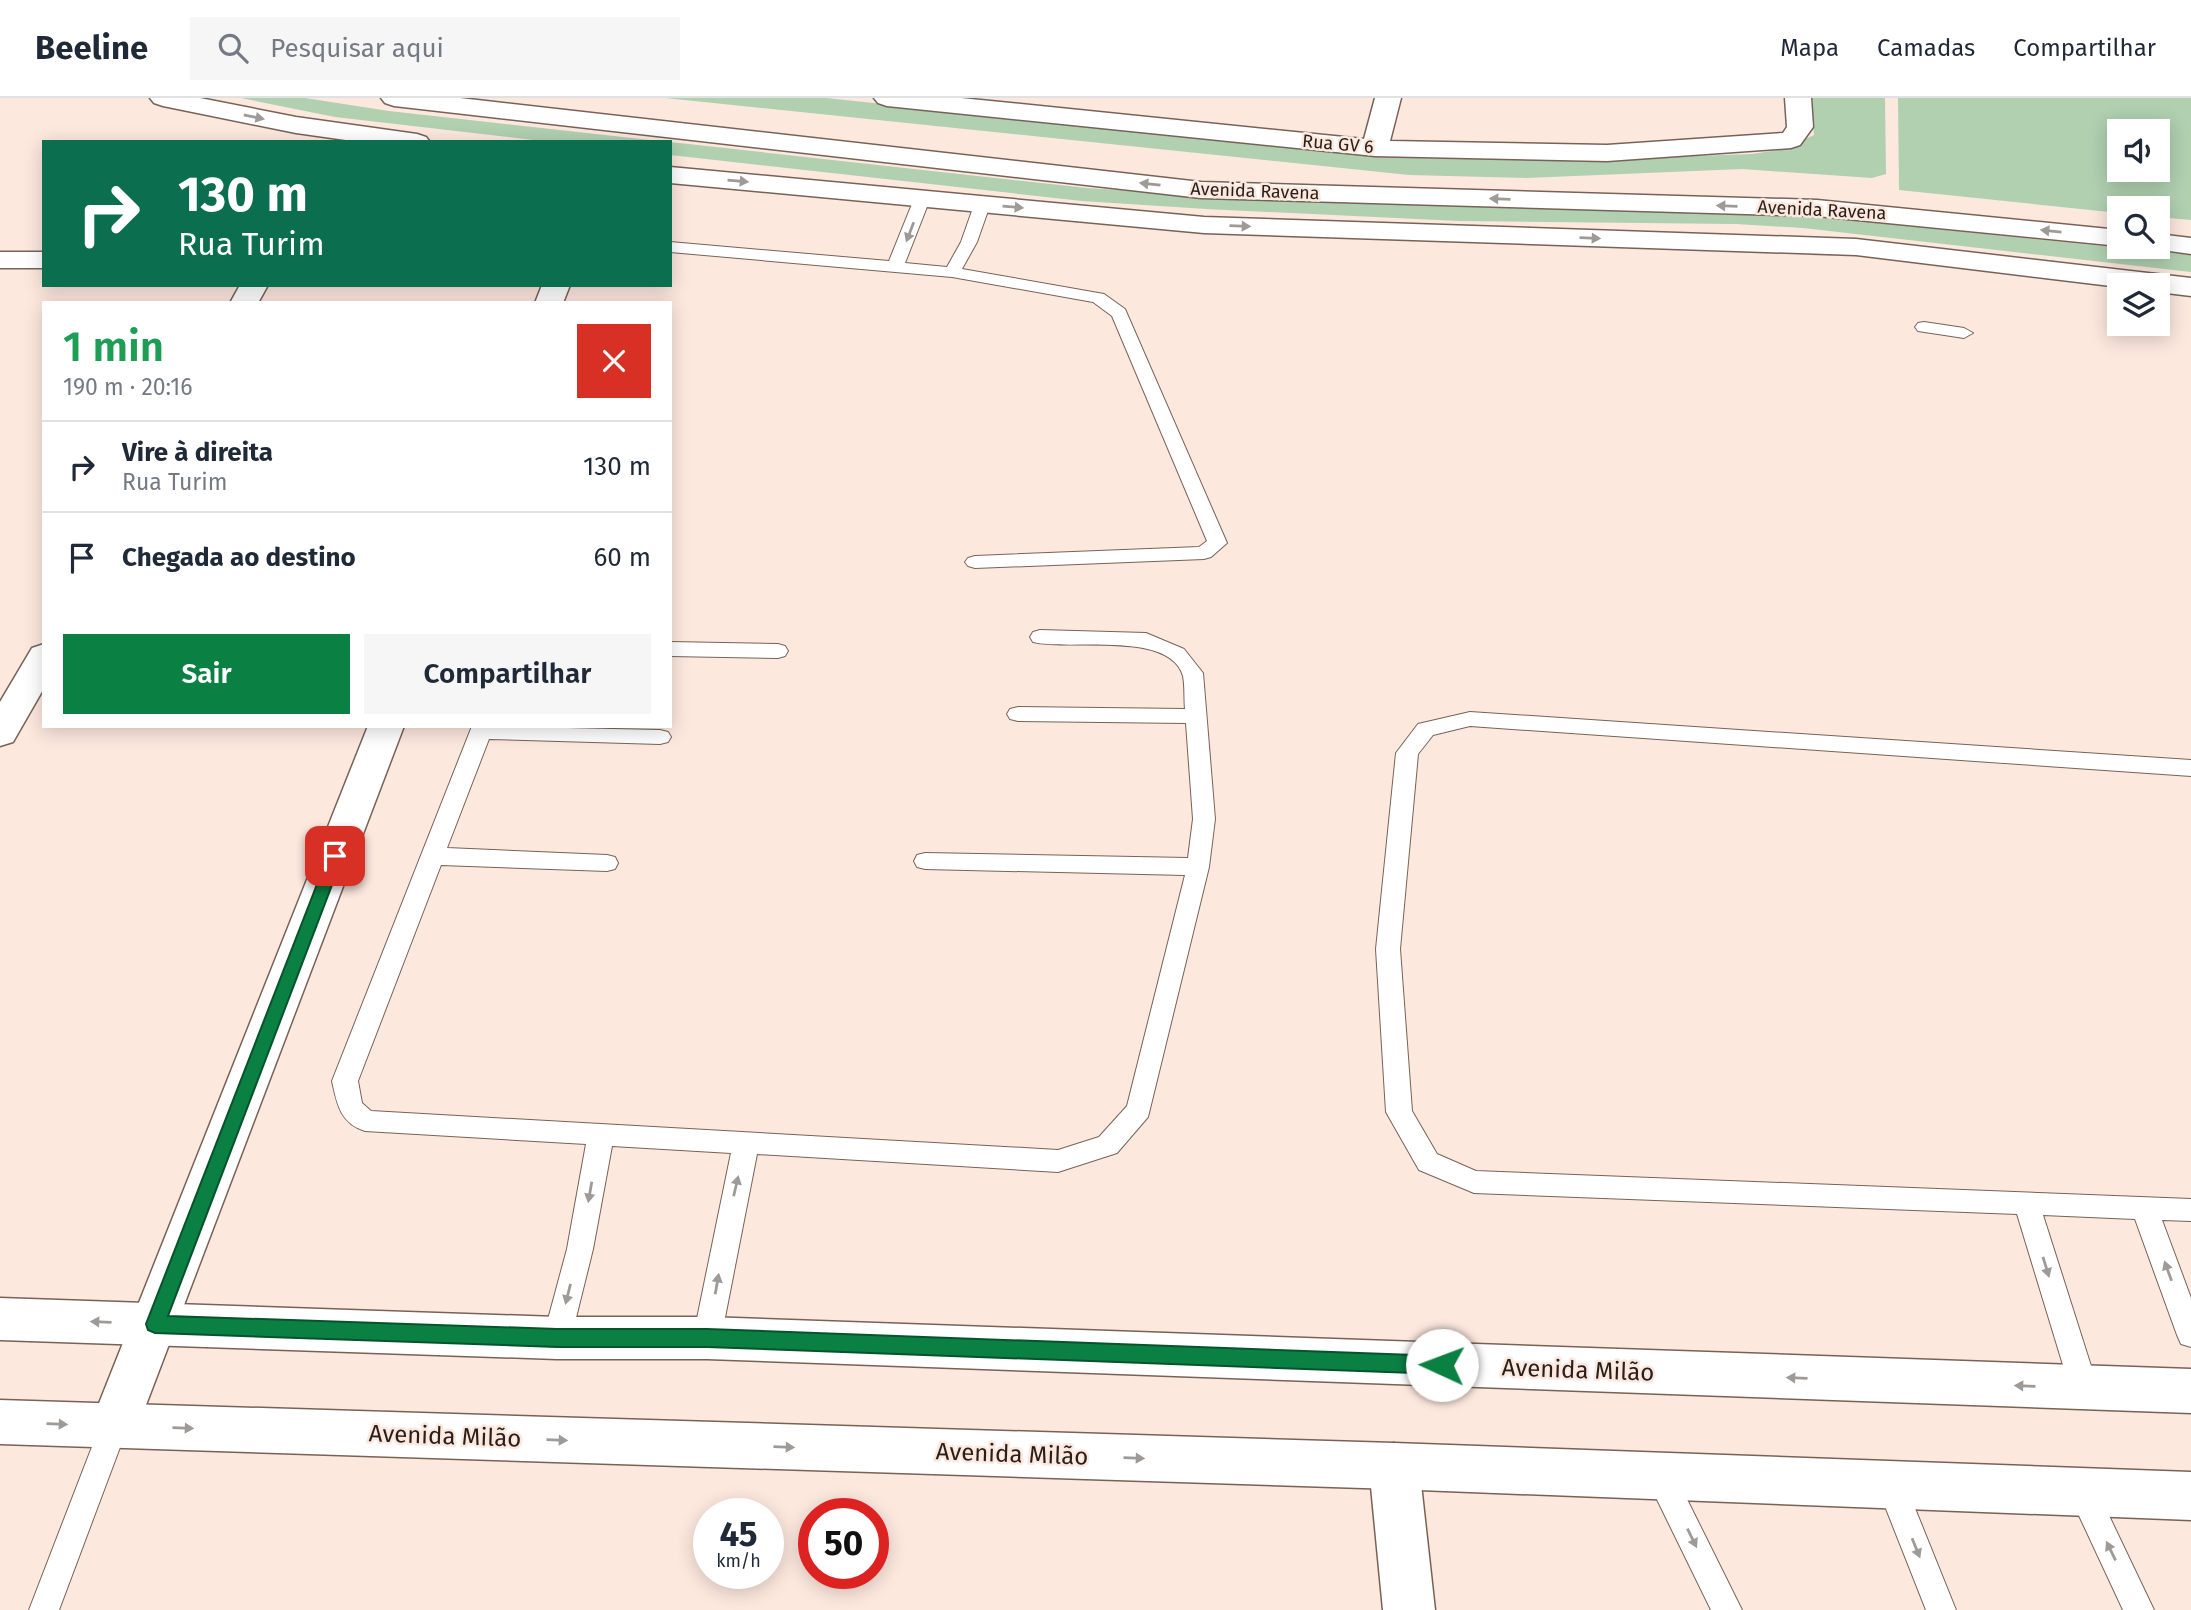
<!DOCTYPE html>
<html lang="pt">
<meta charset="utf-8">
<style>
body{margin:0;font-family:"Fira Sans",sans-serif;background:#f6f6f7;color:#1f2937;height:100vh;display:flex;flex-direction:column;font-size:26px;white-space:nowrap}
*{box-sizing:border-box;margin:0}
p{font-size:23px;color:#747a83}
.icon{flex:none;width:38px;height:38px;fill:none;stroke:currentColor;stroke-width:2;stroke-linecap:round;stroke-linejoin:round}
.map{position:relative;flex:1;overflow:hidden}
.panel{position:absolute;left:42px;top:203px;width:630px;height:427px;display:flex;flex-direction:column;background:#fff;border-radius:0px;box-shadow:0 4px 18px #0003}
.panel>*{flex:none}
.banner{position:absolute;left:42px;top:42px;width:630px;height:147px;border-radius:0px;box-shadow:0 4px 18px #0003;background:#0b6e4f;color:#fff;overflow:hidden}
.controls{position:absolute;left:2107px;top:21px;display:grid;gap:14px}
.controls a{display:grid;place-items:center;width:63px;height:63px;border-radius:0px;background:#fff;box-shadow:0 4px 18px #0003;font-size:35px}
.speed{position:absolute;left:693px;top:1400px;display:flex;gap:14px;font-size:35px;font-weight:700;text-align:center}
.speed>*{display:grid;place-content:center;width:91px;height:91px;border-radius:50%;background:#fff;box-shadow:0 4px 18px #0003;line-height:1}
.speed small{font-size:18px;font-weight:400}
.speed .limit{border:10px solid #d22;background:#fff;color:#111}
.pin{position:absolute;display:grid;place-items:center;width:60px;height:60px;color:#fff;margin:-30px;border-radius:14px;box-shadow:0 4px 10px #0006}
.me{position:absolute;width:77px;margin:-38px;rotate:272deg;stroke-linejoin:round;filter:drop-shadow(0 0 5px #0008)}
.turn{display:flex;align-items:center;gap:24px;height:147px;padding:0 21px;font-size:32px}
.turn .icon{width:91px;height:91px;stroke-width:2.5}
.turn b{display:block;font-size:49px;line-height:60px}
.round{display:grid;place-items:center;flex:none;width:74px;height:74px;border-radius:0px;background:#f6f6f7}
.summary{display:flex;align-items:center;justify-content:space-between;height:119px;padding:0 21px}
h1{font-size:42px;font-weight:600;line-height:52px;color:#1e9e55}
.cta{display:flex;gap:14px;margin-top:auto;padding:14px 21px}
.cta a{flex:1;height:80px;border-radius:0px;background:#0b8043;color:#fff;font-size:28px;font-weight:600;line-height:80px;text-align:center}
.cta a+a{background:#f6f6f7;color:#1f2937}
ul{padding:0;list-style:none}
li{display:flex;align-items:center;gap:21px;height:91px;padding:0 21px;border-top:2px solid #e0e1e3}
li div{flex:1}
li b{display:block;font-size:26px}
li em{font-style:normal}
header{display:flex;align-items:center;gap:42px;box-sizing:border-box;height:98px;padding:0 35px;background:#fff;border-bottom:2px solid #e0e1e3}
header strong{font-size:33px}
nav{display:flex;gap:38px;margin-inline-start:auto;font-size:24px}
.search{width:490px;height:63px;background:#f6f6f7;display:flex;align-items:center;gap:18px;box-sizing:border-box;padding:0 24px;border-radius:0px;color:#747a83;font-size:26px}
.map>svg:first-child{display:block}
</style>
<header>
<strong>Beeline</strong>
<div class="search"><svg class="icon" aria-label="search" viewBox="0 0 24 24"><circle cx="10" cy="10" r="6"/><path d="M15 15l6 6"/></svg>Pesquisar aqui</div>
<nav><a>Mapa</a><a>Camadas</a><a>Compartilhar</a></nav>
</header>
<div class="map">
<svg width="2191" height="1512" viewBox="0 0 2191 1512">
<rect width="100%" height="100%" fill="#fde8de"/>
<path fill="#b0d0b0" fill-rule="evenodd" d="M 241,0 L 305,0 L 389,13 L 668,44 L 551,44 L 335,19 Z
M 665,0 L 826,0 L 1374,58 L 1610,61 L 1752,56 L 1784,51 L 1814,37 L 1812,0 L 1885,0 L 1886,76 L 1872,80 L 1742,71 L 1527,80 L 1409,77 Z
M 1898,0 L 2191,0 L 2191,122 L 2158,119 L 2158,110 L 2119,110 L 2119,115 L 1899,92 ZM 2119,33 L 2158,33 L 2158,72 L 2119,72 Z
M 670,44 L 1087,90 L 1333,105 L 1800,117 L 2191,157 L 2191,174 L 1803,130 L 1736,126 L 1459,123 L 1206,111 L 1082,103 L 670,57 Z"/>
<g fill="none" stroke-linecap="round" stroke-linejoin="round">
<g stroke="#786258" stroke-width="2">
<path id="lane" d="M 922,96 L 930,101 L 905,165 L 947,169 L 961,144 L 974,107 L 982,102 L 990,107 L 977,144 L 962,171 L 1104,196 L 1125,211 L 1227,445 L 1211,459 L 1204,461 L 975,470 L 968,468 L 965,464 L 968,460 L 975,458 L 1199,449 L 1207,443 L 1112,218 L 1093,204 L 952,179 L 670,154 L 670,144 L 889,163 L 914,101 Z
M 1924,224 L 1964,230 L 1973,235 L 1964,240 L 1918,233 L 1915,229 L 1918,225 Z
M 1040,532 L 1146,535 L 1184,551 L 1203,575 L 1215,721 L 1209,769 L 1148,1019 L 1117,1055 L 1058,1074 L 757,1056 L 721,1240 L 717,1249 L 707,1252 L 697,1249 L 693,1240 L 731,1055 L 612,1048 L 593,1151 L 571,1240 L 567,1249 L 557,1252 L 547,1249 L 543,1240 L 567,1151 L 586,1046 L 365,1033 C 340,1025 337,1006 332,983 L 472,628 L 660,632 L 668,634 L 671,639 L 668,644 L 660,646 L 489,641 L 447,750 L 607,757 L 615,759 L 618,765 L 615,771 L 607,773 L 441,767 L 358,983 L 362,1005 L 371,1013 L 1058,1052 L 1099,1039 L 1127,1008 L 1185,777 L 925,771 L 917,769 L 914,763 L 917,757 L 925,755 L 1188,760 L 1193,721 L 1186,625 L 1018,623 L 1010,621 L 1007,616 L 1010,611 L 1018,609 L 1185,611 C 1184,601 1185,588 1183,578 C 1170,532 1068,553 1033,544 L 1030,539 L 1033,534 Z
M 670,544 L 778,546 L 785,548 L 788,553 L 785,558 L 778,560 L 670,558 Z
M 1470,614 L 2191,662 L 2191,678 L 1470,628 L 1433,637 L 1418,656 L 1400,851 L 1412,1013 L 1437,1056 L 1476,1073 L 2191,1101 L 2191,1123 L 2162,1122 L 2191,1200 L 2191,1249 L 2181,1246 L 2177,1237 L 2135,1121 L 2043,1117 L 2098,1290 L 2094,1299 L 2084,1303 L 2074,1299 L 2070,1290 L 2017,1116 L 1474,1095 L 1419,1072 L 1386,1014 L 1376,851 L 1396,655 L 1418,626 Z
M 114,1315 L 124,1319 L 128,1328 L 59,1512 L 29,1512 L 100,1328 L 104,1319 Z
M 1661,1365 L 1671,1369 L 1742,1512 L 1711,1512 L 1646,1379 L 1651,1369 Z
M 1892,1374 L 1902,1378 L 1956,1512 L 1926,1512 L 1877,1388 L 1882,1378 Z
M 2083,1380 L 2093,1384 L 2154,1512 L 2123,1512 L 2068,1394 L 2073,1384 Z"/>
</g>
<g stroke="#786258" stroke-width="3">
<path id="street" d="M 874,0 L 961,0 L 1364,41 L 1375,0 L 1401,0 L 1390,43 L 1607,47 L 1783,35 L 1787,29 L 1785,0 L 1811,0 L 1813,29 L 1800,47 L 1791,50 L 1607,63 L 1375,58 L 887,8 L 878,5 Z
M 0,154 L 44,154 L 44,170 L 0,170 Z
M 240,187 L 268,187 L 258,205 L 230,205 Z
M 542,187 L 570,187 L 563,205 L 535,205 Z
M 44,546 L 44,590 L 13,644 L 0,648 L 0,604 L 32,550 Z
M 368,628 L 404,628 L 138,1328 L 131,1344 L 114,1350 L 97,1344 L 90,1328 Z
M 1394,1345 L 1411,1352 L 1419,1368 L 1435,1512 L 1383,1512 L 1369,1368 L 1377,1352 Z"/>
</g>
<g stroke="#786258" stroke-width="3">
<path id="secondary" d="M 150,0 L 200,0 L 296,19 L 417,36 L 426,39 L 430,44 L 360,44 L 296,35 L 163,8 L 154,5 Z
M 381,0 L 460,0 L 1201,84 L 1817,102 L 2119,132 L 2119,148 L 1817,118 L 1201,100 L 394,8 L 385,5 Z
M 670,69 L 1204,119 L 1856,141 L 2191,180 L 2191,198 L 2158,194 L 2158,187 L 2119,189 L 1856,157 L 1204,135 L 670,85 Z
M 2158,136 L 2191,140 L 2191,156 L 2148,150 L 2158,149 Z
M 0,1200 L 557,1219 L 707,1219 L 2191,1271 L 2191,1315 L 707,1261 L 557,1261 L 0,1242 Z
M 0,1302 L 1394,1345 L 2191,1374 L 2191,1422 L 1394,1391 L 0,1346 Z"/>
</g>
<use href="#lane" fill="#fff" fill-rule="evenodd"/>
<use href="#street" fill="#fff" fill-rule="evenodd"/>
<use href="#secondary" fill="#fff" fill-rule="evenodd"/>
</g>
<defs><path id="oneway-solid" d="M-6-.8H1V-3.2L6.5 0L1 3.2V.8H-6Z" transform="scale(1.75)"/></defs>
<g fill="#9e9a98">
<use href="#oneway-solid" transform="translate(254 19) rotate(12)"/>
<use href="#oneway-solid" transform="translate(738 83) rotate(5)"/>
<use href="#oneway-solid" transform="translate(1150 86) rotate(-174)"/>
<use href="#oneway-solid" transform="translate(1500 101) rotate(-178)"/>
<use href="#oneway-solid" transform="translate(1727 108) rotate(-178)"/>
<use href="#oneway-solid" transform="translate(1013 109) rotate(5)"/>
<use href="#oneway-solid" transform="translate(1240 128) rotate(2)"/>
<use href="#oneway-solid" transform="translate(2051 133) rotate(-174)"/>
<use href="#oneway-solid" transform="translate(910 134) rotate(111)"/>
<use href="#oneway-solid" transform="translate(1590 140) rotate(2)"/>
<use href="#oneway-solid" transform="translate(736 1088) rotate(-77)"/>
<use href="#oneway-solid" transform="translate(590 1094) rotate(100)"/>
<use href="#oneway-solid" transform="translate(2046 1169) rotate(73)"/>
<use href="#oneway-solid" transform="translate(2168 1173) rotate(-110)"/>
<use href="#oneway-solid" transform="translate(717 1186) rotate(-80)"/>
<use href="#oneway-solid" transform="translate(568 1196) rotate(104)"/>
<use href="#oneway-solid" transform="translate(101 1224) rotate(-178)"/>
<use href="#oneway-solid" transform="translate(1797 1280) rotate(-178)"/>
<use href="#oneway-solid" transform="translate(2025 1288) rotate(-178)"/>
<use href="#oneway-solid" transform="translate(57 1326) rotate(2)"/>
<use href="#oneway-solid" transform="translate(183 1330) rotate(2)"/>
<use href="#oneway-solid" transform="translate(557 1342) rotate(2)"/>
<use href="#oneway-solid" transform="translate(784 1349) rotate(2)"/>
<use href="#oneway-solid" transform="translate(1134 1360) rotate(2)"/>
<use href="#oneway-solid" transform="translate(1692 1440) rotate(64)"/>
<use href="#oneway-solid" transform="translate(1916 1450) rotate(68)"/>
<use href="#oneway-solid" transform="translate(2111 1453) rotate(-116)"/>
</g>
<path fill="#0b8043" stroke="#07532c" stroke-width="2" d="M 335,752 L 343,758 L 168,1218 L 557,1231 L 707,1231 L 1442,1258 L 1449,1261 L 1452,1267 L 1449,1273 L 1442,1276 L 707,1249 L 557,1249 L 155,1235 L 148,1232 L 146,1226 L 328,758 Z"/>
<g text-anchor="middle" stroke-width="5" stroke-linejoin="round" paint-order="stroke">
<g font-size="18" fill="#281e1a" stroke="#fde8de">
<text transform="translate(1338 46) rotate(5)" y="6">Rua GV 6</text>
<text transform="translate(1255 93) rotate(2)" y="6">Avenida Ravena</text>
<text transform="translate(1822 112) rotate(3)" y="6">Avenida Ravena</text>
</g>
<g font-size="24" fill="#281e1a" stroke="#fde8de">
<text transform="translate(1578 1272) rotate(2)" y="8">Avenida Milão</text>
<text transform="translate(445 1338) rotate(2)" y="8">Avenida Milão</text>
<text transform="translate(1012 1356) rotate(2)" y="8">Avenida Milão</text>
</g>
</g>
</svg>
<div class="controls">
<a><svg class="icon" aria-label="sound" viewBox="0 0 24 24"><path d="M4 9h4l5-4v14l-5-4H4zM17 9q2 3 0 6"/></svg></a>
<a><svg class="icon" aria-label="search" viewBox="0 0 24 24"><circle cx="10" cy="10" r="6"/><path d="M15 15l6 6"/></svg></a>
<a><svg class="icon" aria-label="layers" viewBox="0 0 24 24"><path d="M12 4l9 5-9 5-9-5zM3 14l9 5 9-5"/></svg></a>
</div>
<div class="speed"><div>45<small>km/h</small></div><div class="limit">50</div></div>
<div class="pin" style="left:335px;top:758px;background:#d93025"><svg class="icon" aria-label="arrive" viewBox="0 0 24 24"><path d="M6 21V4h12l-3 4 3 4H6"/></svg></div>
<svg class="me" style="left:1442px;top:1267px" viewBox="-20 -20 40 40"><circle r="19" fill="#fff"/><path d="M0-13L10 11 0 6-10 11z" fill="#0b8043"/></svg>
<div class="banner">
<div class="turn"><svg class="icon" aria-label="right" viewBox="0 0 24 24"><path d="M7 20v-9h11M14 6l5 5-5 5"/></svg><div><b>130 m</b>Rua Turim</div></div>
</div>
<section class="panel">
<div class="summary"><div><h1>1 min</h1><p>190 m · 20:16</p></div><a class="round" style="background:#d93025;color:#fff"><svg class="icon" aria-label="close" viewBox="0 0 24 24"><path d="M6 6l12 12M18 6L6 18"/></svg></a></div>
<ul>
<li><svg class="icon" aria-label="right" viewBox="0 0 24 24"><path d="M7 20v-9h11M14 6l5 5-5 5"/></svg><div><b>Vire à direita</b><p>Rua Turim</p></div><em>130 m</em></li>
<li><svg class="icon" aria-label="arrive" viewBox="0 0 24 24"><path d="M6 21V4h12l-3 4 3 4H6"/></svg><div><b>Chegada ao destino</b></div><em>60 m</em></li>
</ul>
<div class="cta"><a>Sair</a><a>Compartilhar</a></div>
</section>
</div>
